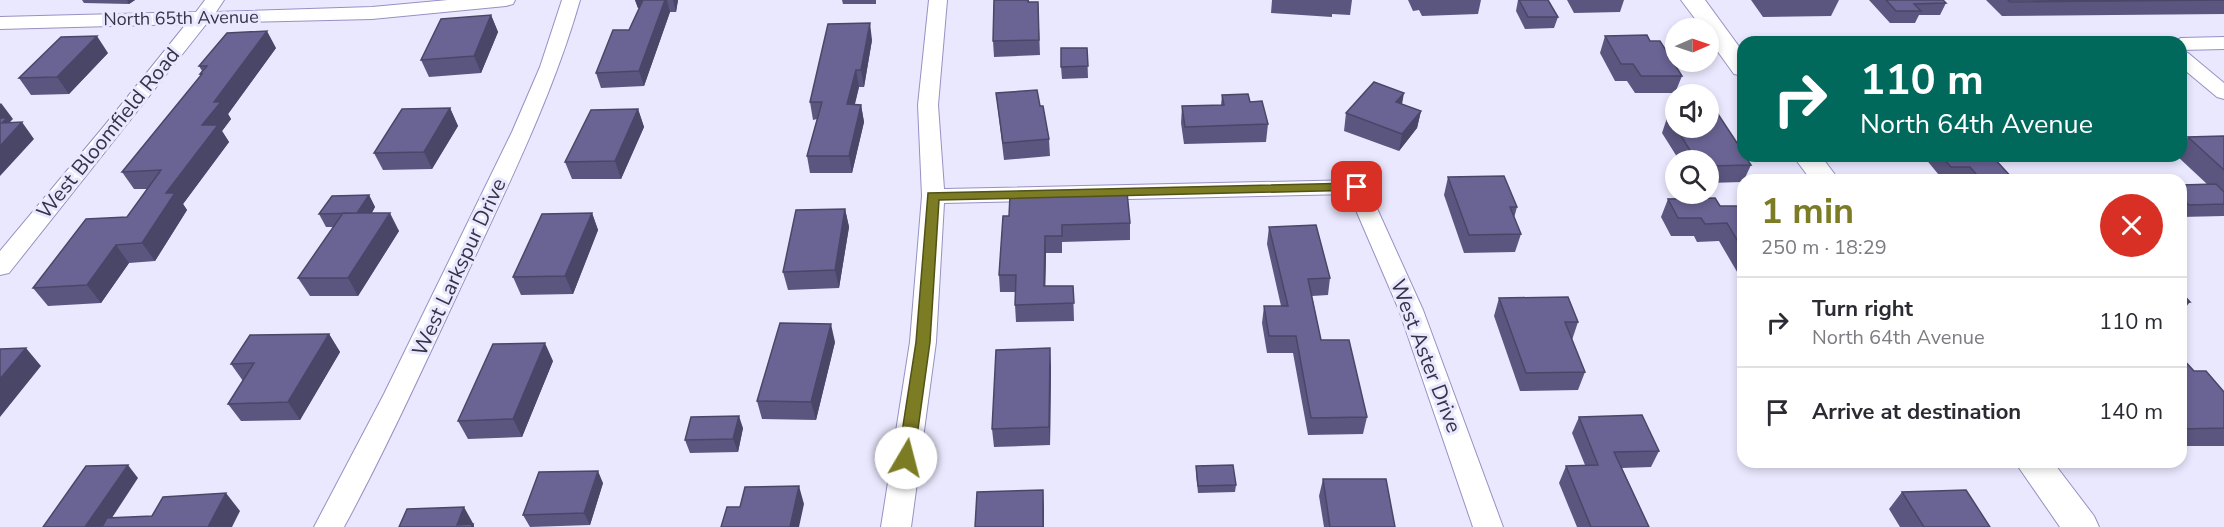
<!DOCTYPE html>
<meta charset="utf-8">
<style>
body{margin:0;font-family:"Nunito Sans",sans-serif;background:#f2f2f3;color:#2b2b33;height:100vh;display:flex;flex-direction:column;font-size:22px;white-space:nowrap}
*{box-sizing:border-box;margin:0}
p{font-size:20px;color:#7c7c81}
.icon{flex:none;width:33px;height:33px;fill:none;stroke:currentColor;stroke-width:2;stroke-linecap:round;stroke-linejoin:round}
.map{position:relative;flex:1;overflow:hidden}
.sheet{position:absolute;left:1737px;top:174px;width:450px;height:294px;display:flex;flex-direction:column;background:#fff;border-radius:18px;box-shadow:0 3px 9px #0003}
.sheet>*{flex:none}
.hud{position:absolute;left:1737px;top:36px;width:450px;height:126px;border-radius:18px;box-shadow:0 3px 9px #0003;background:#00695c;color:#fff;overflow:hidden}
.needle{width:39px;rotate:88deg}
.controls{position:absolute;left:1665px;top:18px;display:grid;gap:12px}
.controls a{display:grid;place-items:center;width:54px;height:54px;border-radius:50%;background:#fff;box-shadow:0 3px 9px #0003;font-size:30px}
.pin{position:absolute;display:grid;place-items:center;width:51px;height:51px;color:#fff;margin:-26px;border-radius:12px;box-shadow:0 3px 9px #0006}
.me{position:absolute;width:66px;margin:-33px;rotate:8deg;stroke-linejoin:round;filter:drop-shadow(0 0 4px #0008)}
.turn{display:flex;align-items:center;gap:21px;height:126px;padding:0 24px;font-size:27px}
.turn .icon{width:78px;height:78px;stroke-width:2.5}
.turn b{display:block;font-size:42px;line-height:51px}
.round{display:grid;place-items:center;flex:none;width:63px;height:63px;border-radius:32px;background:#f2f2f3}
.head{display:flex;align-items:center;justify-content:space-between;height:102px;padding:0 24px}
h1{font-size:36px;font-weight:700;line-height:45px;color:#7c7c25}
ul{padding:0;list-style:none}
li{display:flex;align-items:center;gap:18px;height:90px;padding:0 24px;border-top:2px solid #e1e1e2}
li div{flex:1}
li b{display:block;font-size:22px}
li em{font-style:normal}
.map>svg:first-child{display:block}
</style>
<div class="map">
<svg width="2224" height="527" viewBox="0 0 2224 527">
<rect width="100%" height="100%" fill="#eae8fe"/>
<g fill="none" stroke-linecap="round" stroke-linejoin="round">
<g stroke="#9790c4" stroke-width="2">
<path id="minor" d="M 205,0 L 224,0 L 216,12 L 372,7 L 448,0 L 515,0 L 513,4 L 506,6 L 372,19 L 207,23 L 9,273 L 0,275 L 0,251 L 105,125 L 186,24 L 0,29 L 0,17 L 196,12 Z
M 562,0 L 580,0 C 554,91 513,175 473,261 C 431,350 391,440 344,527 L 314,527 L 384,394 L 512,132 L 540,67 Z
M 929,0 L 947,0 L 938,105 L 944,189 L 1357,180 L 1365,182 L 1423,310 L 1503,527 L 1473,527 L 1399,310 L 1349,194 L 944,203 L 936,342 L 911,527 L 881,527 L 910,342 L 922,196 L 918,105 Z
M 2224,37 L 2224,49 L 2181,50 L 2181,42 L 2173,42 L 2181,38 Z
M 2181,51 L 2188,53 L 2224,83 L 2224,99 L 2217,97 L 2181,67 Z"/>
</g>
<g stroke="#9790c4" stroke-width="2">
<path id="tertiary" d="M 1681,0 L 1705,0 L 1743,52 L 1743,76 L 1734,74 L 1708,38 L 1708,28 L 1702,28 Z
M 1793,156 L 1821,156 L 1839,180 L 1811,180 Z
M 2015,462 L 2053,462 L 2094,516 L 2099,527 L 2060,527 Z"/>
</g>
<use href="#minor" fill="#fff" fill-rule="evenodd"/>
<use href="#tertiary" fill="#fff" fill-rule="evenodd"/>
</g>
<path fill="#5b567f" d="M 82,0 L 135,0 L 129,4 L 84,3 Z
M 635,0 L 678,0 L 676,12 L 670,12 L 644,86 L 601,88 L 596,73 L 629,30 L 639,8 L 638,8 Z
M 842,0 L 876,0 L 876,4 L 843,4 Z
M 994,0 L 1029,0 L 1029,2 L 1038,2 L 1040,55 L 994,57 L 993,41 Z
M 1272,0 L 1352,0 L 1350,15 L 1332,14 L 1332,17 L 1271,13 Z
M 1408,0 L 1481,0 L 1478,14 L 1422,16 L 1419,10 L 1413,11 Z
M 1518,0 L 1548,0 L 1558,17 L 1554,28 L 1525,29 L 1516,11 Z
M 1567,0 L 1624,0 L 1620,12 L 1574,13 Z
M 1751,0 L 1839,0 L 1831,16 L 1763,17 Z
M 1869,0 L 1943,0 L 1946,3 L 1940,15 L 1919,15 L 1915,23 L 1890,23 Z
M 1986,0 L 2224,0 L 2224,14 L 2002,16 Z
M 491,15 L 498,32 L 481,73 L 429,77 L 421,60 Z
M 1605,36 L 1650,41 L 1682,76 L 1675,93 L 1635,93 L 1627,81 L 1615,81 L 1600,53 Z
M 872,40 L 864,87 L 859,87 L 855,104 L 861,105 L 864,122 L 852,173 L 810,173 L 807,156 L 817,119 L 813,120 L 810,102 Z
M 276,48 L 228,114 L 231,119 L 222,131 L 229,142 L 183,204 L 187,210 L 155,261 L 129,263 L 101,303 L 48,306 L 33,288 L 127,217 L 147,189 L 134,189 L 122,172 L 201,76 L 200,74 L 202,71 L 199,66 Z
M 1087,48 L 1088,78 L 1062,79 L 1061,67 Z
M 108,53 L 69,94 L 31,95 L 19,78 Z
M 996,93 L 1040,106 L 1049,139 L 1050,156 L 1004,160 Z
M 1222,95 L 1250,102 L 1268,124 L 1266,142 L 1184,144 L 1181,123 L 1182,106 L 1221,105 Z
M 1402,104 L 1421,111 L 1417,128 L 1399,151 L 1344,131 L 1346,113 Z
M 450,108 L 458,126 L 432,169 L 383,170 L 374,153 Z
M 638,109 L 644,127 L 621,179 L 572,179 L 565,162 Z
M 1668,115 L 1676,115 L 1676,128 L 1708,128 L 1751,165 L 1744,180 L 1743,180 L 1743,182 L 1708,183 L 1708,160 L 1679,160 L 1662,133 Z
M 2224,136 L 2224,216 L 2181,217 L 2181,185 L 2207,184 L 2177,156 L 2181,156 L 2181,147 L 2188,137 Z
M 1926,156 L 1992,156 L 2014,180 L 1943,180 L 1925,158 Z
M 1448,177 L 1517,207 L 1514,218 L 1521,234 L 1515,252 L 1464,253 L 1444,195 Z
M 369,195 L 375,207 L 372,213 L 399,231 L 358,296 L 310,296 L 298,278 L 334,227 L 326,227 L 319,214 Z
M 1668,199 L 1720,206 L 1743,206 L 1743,282 L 1719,241 L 1697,242 L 1694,236 L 1671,236 L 1661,217 Z
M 845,209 L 849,227 L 839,288 L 788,290 L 783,272 Z
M 592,213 L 598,230 L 573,294 L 521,295 L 513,277 Z
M 1003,216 L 1130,223 L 1130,240 L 1062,242 L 1062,253 L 1046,253 L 1045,286 L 1073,286 L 1074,321 L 1016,322 L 1015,305 L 1015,292 L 1000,292 L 999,275 Z
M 1269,227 L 1330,278 L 1328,295 L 1312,296 L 1321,340 L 1367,417 L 1363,434 L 1308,435 L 1293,353 L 1267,353 L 1262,323 L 1264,306 L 1281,306 L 1267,244 Z
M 2181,292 L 2190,302 L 2181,313 Z
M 1499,298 L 1578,322 L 1572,340 L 1585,372 L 1578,390 L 1520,391 L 1494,316 Z
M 329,334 L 340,352 L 300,420 L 241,421 L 228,404 L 243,381 L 231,364 Z
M 835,342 L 816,420 L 762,419 L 757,401 Z
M 2181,357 L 2194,371 L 2224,392 L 2224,446 L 2181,446 Z
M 553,361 L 522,437 L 468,439 L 458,421 Z
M 1051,366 L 1050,445 L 994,447 L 992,429 Z
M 1579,417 L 1659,451 L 1651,467 L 1622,468 L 1649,527 L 1577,527 L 1559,483 L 1566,466 L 1585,465 L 1572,433 Z
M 743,428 L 738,452 L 690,453 L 685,440 Z
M 1196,466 L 1236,485 L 1235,492 L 1198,493 L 1196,473 Z
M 1323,479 L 1395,527 L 1324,527 L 1319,496 Z
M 603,483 L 590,525 L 530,527 L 523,515 Z
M 1902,492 L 1990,527 L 1900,527 L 1889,509 Z"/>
<path fill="#4a4668" d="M 127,0 L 135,0 L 129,4 Z
M 635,0 L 649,0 L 651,6 L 638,8 Z
M 665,0 L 667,0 L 670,12 L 644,86 L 639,71 Z
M 673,0 L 678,0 L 676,12 Z
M 491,15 L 498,32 L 481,73 L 474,56 Z
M 870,23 L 872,40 L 864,87 L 861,70 Z
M 267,31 L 276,48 L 228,114 L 231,119 L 222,131 L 229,142 L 183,204 L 187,210 L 155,261 L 142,243 L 166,193 L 214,102 Z
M 97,36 L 108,53 L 69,94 L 57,77 Z
M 856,70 L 859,87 L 850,122 L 847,104 Z
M 1404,93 L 1401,110 L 1396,102 Z
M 1,103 L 13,119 L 10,122 L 16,129 L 22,122 L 34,139 L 0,176 L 0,104 Z
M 861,105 L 864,122 L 852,173 L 849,156 Z
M 450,108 L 458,126 L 432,169 L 424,152 Z
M 638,109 L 644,127 L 621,179 L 615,161 Z
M 1421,111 L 1417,128 L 1399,151 L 1402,134 Z
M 369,195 L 375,207 L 363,226 L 357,214 Z
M 845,209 L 849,227 L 839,288 L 835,270 Z
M 390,213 L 399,231 L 358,296 L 348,278 Z
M 592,213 L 598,230 L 573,294 L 565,276 Z
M 1045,236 L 1046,253 L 1045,303 L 1044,286 Z
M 116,245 L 129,263 L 101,303 L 87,285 Z
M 831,324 L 835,342 L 816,420 L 811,402 Z
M 329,334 L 340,352 L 300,420 L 288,402 Z
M 545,343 L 553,361 L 522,437 L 513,419 Z
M 26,348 L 41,366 L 0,417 L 0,379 Z
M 1050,348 L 1051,366 L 1050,445 L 1049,427 Z
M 739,416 L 743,428 L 738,452 L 733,439 Z
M 128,465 L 138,478 L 106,527 L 85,527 Z
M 598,471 L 603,483 L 590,525 L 584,513 Z
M 799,486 L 804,504 L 799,527 L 790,527 Z
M 1043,490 L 1044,508 L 1044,527 L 1043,527 Z
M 226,493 L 240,511 L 232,527 L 208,527 Z
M 464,507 L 474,525 L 474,527 L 458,527 L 457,525 Z"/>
<path fill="#6a6494" stroke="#4a4668" stroke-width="1.5" d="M 643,0 L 665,0 L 639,71 L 596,73 L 613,30 L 629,30 Z
M 994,0 L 1028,0 L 1028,2 L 1038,2 L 1039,40 L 993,41 Z
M 1519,0 L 1548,0 L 1558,17 L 1528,17 Z
M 1886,0 L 1943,0 L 1946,3 L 1914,4 L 1921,11 L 1896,11 Z
M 2008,0 L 2224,0 L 2010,2 Z
M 491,15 L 474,56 L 421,60 L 441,19 Z
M 870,23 L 861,70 L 856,70 L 847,104 L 861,105 L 849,156 L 807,156 L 822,102 L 810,102 L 828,24 Z
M 267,31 L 214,102 L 221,102 L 202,125 L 218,125 L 166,193 L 175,193 L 142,243 L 116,245 L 87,285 L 33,288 L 86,219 L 127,217 L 161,170 L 122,172 L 202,74 L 200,74 L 207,66 L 199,66 L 227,33 Z
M 1647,35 L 1650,41 L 1660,41 L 1682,76 L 1641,76 L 1633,64 L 1621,64 L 1605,36 Z
M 97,36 L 57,77 L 19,78 L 61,37 Z
M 1061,48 L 1087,48 L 1088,66 L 1061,67 Z
M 1374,82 L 1404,93 L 1396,102 L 1421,111 L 1402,134 L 1346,113 Z
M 1037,90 L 1040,106 L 1043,106 L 1049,139 L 1003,143 L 996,93 Z
M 1248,94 L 1250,102 L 1262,101 L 1268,124 L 1185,127 L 1182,106 L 1224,105 L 1222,95 Z
M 450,108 L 424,152 L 374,153 L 402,109 Z
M 638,109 L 615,161 L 565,162 L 591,110 Z
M 1708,114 L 1718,114 L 1743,152 L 1743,156 L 1745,156 L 1751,165 L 1708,166 L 1708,160 L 1696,160 L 1676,128 L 1708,128 Z
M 1668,115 L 1676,115 L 1676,127 Z
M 0,118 L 7,118 L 2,123 L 22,122 L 0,146 Z
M 2224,136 L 2224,170 L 2188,137 Z
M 1941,156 L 1992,156 L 2014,180 L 1981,180 L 1970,167 L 1951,167 Z
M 1504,176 L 1517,207 L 1510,207 L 1521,234 L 1469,235 L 1448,177 Z
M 2216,184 L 2224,192 L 2224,204 L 2189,205 L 2181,197 L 2181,185 Z
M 1127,192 L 1130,223 L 1062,225 L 1062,236 L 1045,236 L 1044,286 L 1073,286 L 1074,303 L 1015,305 L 1016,275 L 999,275 L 1003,216 L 1009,216 L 1010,195 Z
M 369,195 L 357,213 L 319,214 L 332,196 Z
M 1715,198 L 1720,206 L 1743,206 L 1743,250 L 1727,223 L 1705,224 L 1701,218 L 1678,218 L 1668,199 Z
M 845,209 L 835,270 L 783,272 L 796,210 Z
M 343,213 L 390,213 L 348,278 L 298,278 Z
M 592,213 L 565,276 L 513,277 L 542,214 Z
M 1316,225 L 1330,278 L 1308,279 L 1321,340 L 1349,340 L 1367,417 L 1311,418 L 1296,336 L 1269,336 L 1264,306 L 1288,306 L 1269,227 Z
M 2181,292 L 2190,302 L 2181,302 Z
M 1568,297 L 1578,322 L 1565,322 L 1585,372 L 1526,373 L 1499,298 Z
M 780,323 L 831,324 L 811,402 L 757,401 Z
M 329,334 L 288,402 L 228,404 L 254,363 L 231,364 L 250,335 Z
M 545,343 L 513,419 L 458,421 L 493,344 Z
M 26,348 L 0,379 L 0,349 Z
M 1050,348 L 1049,427 L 992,429 L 996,350 Z
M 2181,357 L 2194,371 L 2206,371 L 2224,392 L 2224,428 L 2181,429 Z
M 1642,415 L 1659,451 L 1614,452 L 1649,527 L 1591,527 L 1566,466 L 1598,465 L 1579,417 Z
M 739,416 L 733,439 L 685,440 L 691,417 Z
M 128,465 L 85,527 L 43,527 L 86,466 Z
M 1233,465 L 1236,485 L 1198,486 L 1196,466 Z
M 598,471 L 584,513 L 523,515 L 539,472 Z
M 1323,479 L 1386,479 L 1395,527 L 1330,527 Z
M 799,486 L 790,527 L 721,527 L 727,507 L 740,507 L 745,487 Z
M 1043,490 L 1043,527 L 975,527 L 977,492 Z
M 1966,490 L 1990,527 L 1924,527 L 1902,492 Z
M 226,493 L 208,527 L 102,527 L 107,518 L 152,516 L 163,497 Z
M 464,507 L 457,525 L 473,524 L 471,527 L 399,527 L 407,509 Z"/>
<path fill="#7c7c25" stroke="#515118" stroke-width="1.5" d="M 1357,183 L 1361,184 L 1363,187 L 1361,190 L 939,200 L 930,342 L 914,458 L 912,462 L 906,464 L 901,462 L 898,458 L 916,342 L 928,193 Z"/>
<g text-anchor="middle" stroke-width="6" stroke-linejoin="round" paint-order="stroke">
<g font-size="18" fill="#363349" stroke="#eae8fe">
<text transform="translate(181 18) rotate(-1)" y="6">North 65th Avenue</text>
</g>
<g font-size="21" fill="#363349" stroke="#eae8fe">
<text transform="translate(108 133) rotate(-51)" y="7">West Bloomfield Road</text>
<text transform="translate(459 267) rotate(-65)" y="7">West Larkspur Drive</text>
<text transform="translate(1426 356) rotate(69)" y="7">West Aster Drive</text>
</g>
</g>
</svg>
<div class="controls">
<a><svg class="needle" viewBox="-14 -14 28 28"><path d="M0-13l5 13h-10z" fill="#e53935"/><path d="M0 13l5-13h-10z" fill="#7c7c81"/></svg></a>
<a><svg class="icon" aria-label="sound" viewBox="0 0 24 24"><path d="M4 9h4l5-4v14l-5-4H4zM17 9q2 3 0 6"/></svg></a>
<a><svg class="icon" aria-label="search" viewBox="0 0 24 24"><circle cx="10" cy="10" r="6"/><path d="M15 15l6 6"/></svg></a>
</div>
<div class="pin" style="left:1357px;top:187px;background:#d93025"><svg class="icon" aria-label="arrive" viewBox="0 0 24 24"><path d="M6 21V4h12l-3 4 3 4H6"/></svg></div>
<svg class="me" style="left:906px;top:458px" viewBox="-20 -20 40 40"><circle r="19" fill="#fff"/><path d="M0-13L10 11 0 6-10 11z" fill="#7c7c25"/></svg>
<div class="hud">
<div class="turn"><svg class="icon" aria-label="right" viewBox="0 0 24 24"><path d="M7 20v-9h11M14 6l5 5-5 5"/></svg><div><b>110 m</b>North 64th Avenue</div></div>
</div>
<section class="sheet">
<div class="head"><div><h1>1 min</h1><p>250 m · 18:29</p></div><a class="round" style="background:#d93025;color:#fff"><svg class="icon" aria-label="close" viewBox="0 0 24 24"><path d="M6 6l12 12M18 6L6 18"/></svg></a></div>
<ul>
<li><svg class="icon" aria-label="right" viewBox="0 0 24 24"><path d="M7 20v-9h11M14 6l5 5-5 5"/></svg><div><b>Turn right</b><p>North 64th Avenue</p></div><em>110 m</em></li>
<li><svg class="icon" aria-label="arrive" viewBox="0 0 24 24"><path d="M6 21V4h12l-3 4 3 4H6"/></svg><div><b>Arrive at destination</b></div><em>140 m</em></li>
</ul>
</section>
</div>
